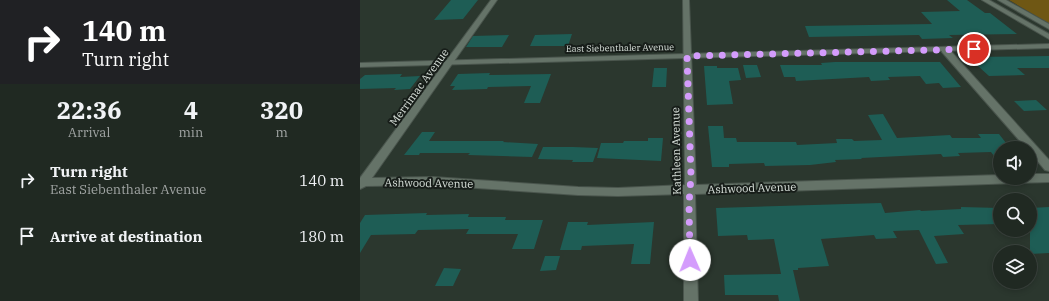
<!DOCTYPE html>
<style>
body{margin:0;font-family:"IBM Plex Serif",serif;background:#28312a;color:#f1f3f6;height:100vh;display:flex;flex-direction:column;font-size:15px;white-space:nowrap}
*{box-sizing:border-box;margin:0}
p{font-size:13px;color:#a2a6a5}
.icon{flex:none;width:22px;height:22px;fill:none;stroke:currentColor;stroke-width:2;stroke-linecap:round;stroke-linejoin:round}
.map{position:relative;flex:1;overflow:hidden}
.side{display:flex;flex-direction:column;background:#202922;width:360px}
.side>*{flex:none}
.top-card{background:#202124;color:#fff;overflow:hidden}
.buttons{position:absolute;left:633px;top:141px;display:grid;gap:8px}
.buttons a{display:grid;place-items:center;width:44px;height:44px;border-radius:50%;background:#202922;box-shadow:0 2px 6px #0003,0 0 0 1px #3d4540;font-size:20px}
.pin{position:absolute;display:grid;place-items:center;width:34px;height:34px;color:#fff;margin:-17px;border:2px solid #fff;border-radius:50%;box-shadow:0 1px 4px #0007}
.me{position:absolute;width:44px;margin:-22px;rotate:359deg;stroke-linejoin:round;filter:drop-shadow(0 0 3px #0008)}
.turn{display:flex;align-items:center;gap:14px;height:84px;padding:0 16px;font-size:18px}
.turn .icon{width:52px;height:52px;stroke-width:2.5}
.turn b{display:block;font-size:28px;line-height:34px}
.eta{display:flex;justify-content:space-evenly;align-items:center;height:68px;text-align:center}
.eta b{font-size:24px;font-weight:700;line-height:28px}
ul{padding:0;list-style:none}
li{display:flex;align-items:center;gap:12px;height:56px;padding:0 16px}
li div{flex:1}
li b{display:block;font-size:15px}
li em{font-style:normal}
main{display:flex;flex:1;min-height:0}
.map>svg:first-child{display:block}
</style>
<main>
<section class="side">
<div class="top-card">
<div class="turn"><svg class="icon" aria-label="right" viewBox="0 0 24 24"><path d="M7 20v-9h11M14 6l5 5-5 5"/></svg><div><b>140 m</b>Turn right</div></div>
</div>
<div class="eta">
<div><b>22:36</b><p>Arrival</p></div>
<div><b>4</b><p>min</p></div>
<div><b>320</b><p>m</p></div>
</div>
<ul>
<li><svg class="icon" aria-label="right" viewBox="0 0 24 24"><path d="M7 20v-9h11M14 6l5 5-5 5"/></svg><div><b>Turn right</b><p>East Siebenthaler Avenue</p></div><em>140 m</em></li>
<li><svg class="icon" aria-label="arrive" viewBox="0 0 24 24"><path d="M6 21V4h12l-3 4 3 4H6"/></svg><div><b>Arrive at destination</b></div><em>180 m</em></li>
</ul>
</section>
<div class="map">
<svg width="689" height="301" viewBox="0 0 689 301">
<rect width="100%" height="100%" fill="#2b372e"/>
<path fill="#6f5714" d="M 649,0 L 689,0 L 689,23 L 688,23 Z"/>
<path fill="#1e5d55" d="M 91,0 L 118,0 L 103,19 L 74,20 Z
M 587,0 L 607,0 L 625,13 L 630,13 L 657,34 L 589,35 L 593,38 L 562,39 L 559,35 L 449,37 L 445,26 L 572,24 L 561,12 L 600,11 Z
M 212,34 L 208,46 L 170,46 L 175,35 Z
M 149,35 L 142,47 L 106,47 L 113,36 Z
M 689,56 L 689,68 L 657,68 L 665,75 L 629,76 L 608,57 Z
M 475,62 L 580,62 L 601,87 L 583,88 L 579,83 L 566,84 L 560,76 L 528,77 L 530,80 L 511,81 L 509,77 L 436,81 L 435,77 L 424,77 L 420,65 L 462,65 L 461,63 Z
M 383,65 L 397,65 L 401,77 L 386,78 Z
M 344,66 L 357,66 L 357,68 L 378,68 L 381,80 L 369,81 L 373,104 L 347,105 Z
M 294,68 L 307,68 L 306,87 L 292,87 Z
M 130,73 L 129,75 L 191,74 L 180,103 L 164,103 L 171,86 L 128,87 L 127,89 L 92,90 L 95,86 L 90,86 L 98,74 Z
M 42,74 L 40,77 L 60,76 L 50,89 L 34,90 L 36,88 L 0,89 L 0,79 L 5,75 Z
M 676,100 L 687,110 L 664,111 L 654,101 Z
M 523,114 L 537,138 L 590,135 L 592,138 L 621,138 L 618,134 L 639,134 L 650,148 L 640,148 L 640,164 L 631,152 L 598,153 L 600,156 L 583,157 L 581,154 L 501,158 L 502,159 L 475,160 L 476,162 L 450,165 L 405,166 L 404,163 L 369,164 L 369,167 L 352,167 L 348,126 L 363,126 L 364,138 L 376,138 L 377,142 L 436,142 L 437,145 L 477,143 L 476,139 L 492,139 L 494,141 L 522,140 L 508,115 Z
M 62,132 L 75,132 L 69,141 L 144,141 L 143,142 L 178,144 L 172,157 L 108,155 L 110,153 L 60,153 L 59,155 L 44,155 Z
M 288,138 L 303,138 L 301,161 L 237,158 L 241,143 L 263,143 L 264,141 L 288,141 Z
M 183,147 L 213,147 L 238,148 L 233,162 L 212,162 L 213,160 L 178,159 Z
M 521,203 L 525,213 L 560,210 L 561,211 L 601,209 L 601,207 L 640,208 L 640,224 L 598,225 L 604,234 L 574,236 L 588,263 L 576,264 L 559,230 L 533,231 L 537,238 L 516,239 L 514,235 L 461,239 L 469,266 L 438,268 L 438,270 L 433,270 L 440,301 L 419,301 L 418,295 L 365,295 L 364,275 L 421,274 L 414,239 L 388,240 L 387,235 L 358,236 L 356,208 Z
M 689,207 L 689,253 L 670,254 L 670,208 Z
M 67,213 L 66,215 L 109,214 L 108,217 L 146,217 L 145,220 L 183,220 L 174,249 L 152,249 L 158,234 L 106,234 L 109,229 L 58,230 L 55,234 L 11,235 L 0,253 L 0,223 L 5,215 Z
M 208,222 L 228,222 L 227,225 L 294,222 L 290,264 L 271,264 L 274,244 L 222,246 L 221,250 L 200,250 Z
M 185,256 L 200,256 L 196,270 L 180,271 Z
M 84,268 L 101,269 L 93,286 L 75,286 Z"/>
<g fill="none" stroke-linecap="round" stroke-linejoin="round">
<g stroke="#4a554d" stroke-width="2">
<path id="minor" d="M 131,0 L 137,0 L 12,178 L 73,177 L 218,187 L 258,188 L 325,185 L 323,0 L 329,0 L 336,185 L 640,175 L 640,178 L 670,178 L 670,174 L 689,174 L 689,182 L 335,194 L 338,301 L 324,301 L 324,194 L 258,196 L 218,195 L 73,185 L 6,186 L 0,189 L 0,178 Z
M 582,48 L 588,48 L 689,160 L 689,171 L 685,170 L 670,152 L 670,148 L 666,148 L 582,52 Z"/>
</g>
<g stroke="#4a554d" stroke-width="2">
<path id="secondary" d="M 622,0 L 629,0 L 689,34 L 689,39 Z
M 638,0 L 646,0 L 689,24 L 689,29 Z
M 689,44 L 689,48 L 0,67 L 0,63 Z"/>
</g>
<use href="#minor" fill="#657368" fill-rule="evenodd"/>
<use href="#secondary" fill="#657368" fill-rule="evenodd"/>
</g>
<g fill="none" stroke-linecap="round" stroke-linejoin="round">
<path stroke="#d49cfc" stroke-width="7" stroke-dasharray="0 12.6" d="M 330,260 L 329,204 L 331,176 L 327,56 L 614,49"/>
</g>
<g text-anchor="middle" stroke-width="4" stroke-linejoin="round" paint-order="stroke">
<g font-size="9" fill="#d9e1db" stroke="#171d19">
<text transform="translate(260 48) rotate(-1)" y="3">East Siebenthaler Avenue</text>
</g>
<g font-size="11" fill="#d9e1db" stroke="#171d19">
<text transform="translate(59 87) rotate(-54)" y="4">Merrimac Avenue</text>
<text transform="translate(316 151) rotate(-91)" y="4">Kathleen Avenue</text>
<text transform="translate(69 183) rotate(1)" y="4">Ashwood Avenue</text>
<text transform="translate(392 188) rotate(-2)" y="4">Ashwood Avenue</text>
</g>
</g>
</svg>
<div class="buttons">
<a><svg class="icon" aria-label="sound" viewBox="0 0 24 24"><path d="M4 9h4l5-4v14l-5-4H4zM17 9q2 3 0 6"/></svg></a>
<a><svg class="icon" aria-label="search" viewBox="0 0 24 24"><circle cx="10" cy="10" r="6"/><path d="M15 15l6 6"/></svg></a>
<a><svg class="icon" aria-label="layers" viewBox="0 0 24 24"><path d="M12 4l9 5-9 5-9-5zM3 14l9 5 9-5"/></svg></a>
</div>
<div class="pin" style="left:614px;top:49px;background:#d93025"><svg class="icon" aria-label="arrive" viewBox="0 0 24 24"><path d="M6 21V4h12l-3 4 3 4H6"/></svg></div>
<svg class="me" style="left:330px;top:260px" viewBox="-20 -20 40 40"><circle r="19" fill="#fff"/><path d="M0-13L10 11 0 6-10 11z" fill="#d49cfc"/></svg>
</div>
</main>
